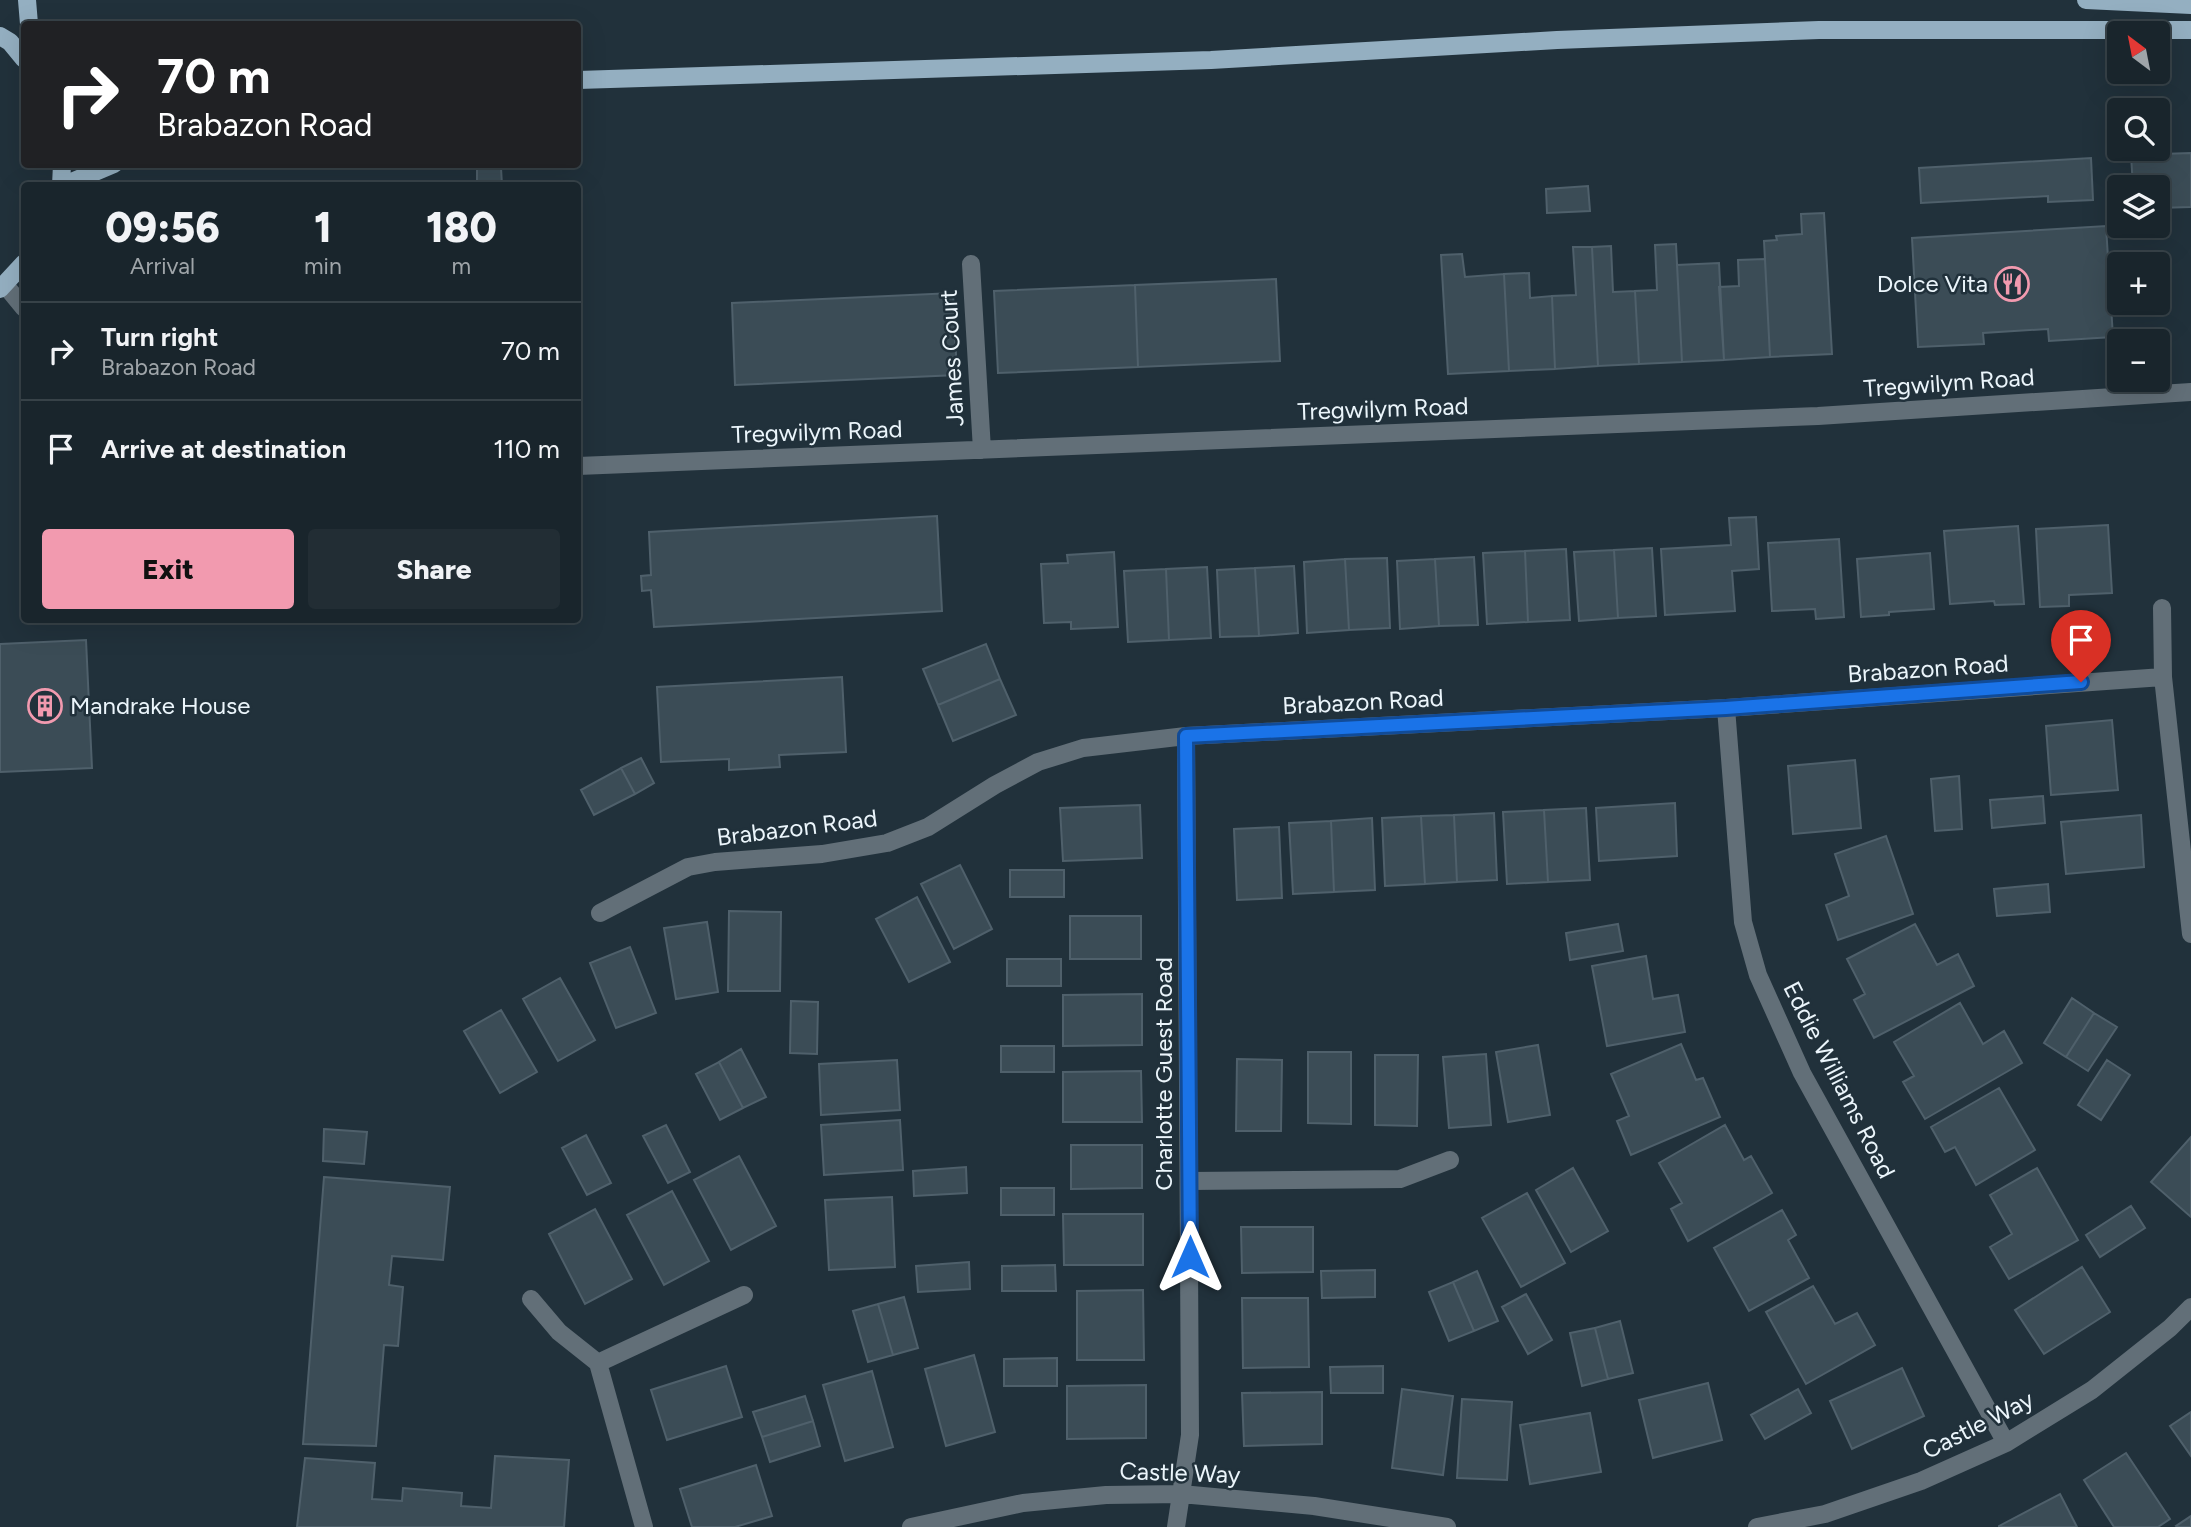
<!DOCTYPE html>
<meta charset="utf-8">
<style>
body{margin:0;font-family:Figtree,sans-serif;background:#222d34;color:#f1f3f6;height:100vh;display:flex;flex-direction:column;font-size:26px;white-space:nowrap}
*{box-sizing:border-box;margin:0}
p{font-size:23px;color:#9fa5a9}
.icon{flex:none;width:38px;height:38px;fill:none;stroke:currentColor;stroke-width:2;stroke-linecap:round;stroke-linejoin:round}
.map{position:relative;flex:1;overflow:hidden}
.sheet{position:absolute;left:21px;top:182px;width:560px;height:441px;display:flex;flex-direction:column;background:#19252c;border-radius:7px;box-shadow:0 7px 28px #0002,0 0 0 2px #374248}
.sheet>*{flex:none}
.hud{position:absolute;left:21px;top:21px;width:560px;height:147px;border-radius:7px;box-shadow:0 7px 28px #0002,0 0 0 2px #374248;background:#202124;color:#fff;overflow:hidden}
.needle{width:46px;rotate:328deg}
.controls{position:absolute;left:2107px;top:21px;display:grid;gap:14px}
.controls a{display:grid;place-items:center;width:63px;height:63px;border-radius:7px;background:#19252c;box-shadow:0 7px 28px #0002,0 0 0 2px #374248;font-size:35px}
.pin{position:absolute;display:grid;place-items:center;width:60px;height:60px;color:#fff;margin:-72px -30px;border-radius:50% 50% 50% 0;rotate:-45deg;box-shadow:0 0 7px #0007}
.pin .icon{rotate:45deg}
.me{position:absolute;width:77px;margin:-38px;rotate:0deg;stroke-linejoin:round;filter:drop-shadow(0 0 5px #0008)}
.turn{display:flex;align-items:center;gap:24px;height:147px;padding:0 21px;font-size:32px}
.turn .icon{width:91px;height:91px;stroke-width:2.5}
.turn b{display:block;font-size:49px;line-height:60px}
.eta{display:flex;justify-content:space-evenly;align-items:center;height:119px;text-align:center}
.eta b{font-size:42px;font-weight:800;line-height:49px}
.primary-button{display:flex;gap:14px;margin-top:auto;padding:14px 21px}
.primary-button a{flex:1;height:80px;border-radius:7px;background:#f29aaf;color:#111;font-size:28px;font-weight:800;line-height:80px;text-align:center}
.primary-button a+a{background:#222d34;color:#f1f3f6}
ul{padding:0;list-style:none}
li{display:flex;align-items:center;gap:21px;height:98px;padding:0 21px;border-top:2px solid #374248}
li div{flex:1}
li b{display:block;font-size:26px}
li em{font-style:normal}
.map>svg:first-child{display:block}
</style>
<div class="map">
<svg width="2191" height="1527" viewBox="0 0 2191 1527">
<rect width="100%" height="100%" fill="#21313b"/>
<path fill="#3b4c56" stroke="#4f606b" stroke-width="2" d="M 2191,153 L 2191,207 L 2158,208 L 2158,187 L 2133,187 L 2131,155 Z
M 2091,158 L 2093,200 L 2048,202 L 2048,196 L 1921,203 L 1919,168 Z
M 477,168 L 501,168 L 502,185 L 477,186 Z
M 1588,186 L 1590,211 L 1547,213 L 1546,189 Z
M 1824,213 L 1832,354 L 1770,357 L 1764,241 L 1777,240 L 1776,236 L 1802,234 L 1801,214 Z
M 2106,226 L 2113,337 L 2049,341 L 2048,329 L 1983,333 L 1984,344 L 1918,347 L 1912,238 Z
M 1676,244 L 1682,362 L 1639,364 L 1635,291 L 1657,290 L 1655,245 Z
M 1611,246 L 1613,292 L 1635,291 L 1639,364 L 1598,366 L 1592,247 Z
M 1573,247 L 1592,247 L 1598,366 L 1555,369 L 1552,296 L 1576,295 Z
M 1462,254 L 1465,277 L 1504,274 L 1509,371 L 1448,374 L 1441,255 Z
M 1765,259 L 1770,357 L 1724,360 L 1719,287 L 1739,286 L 1738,260 Z
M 1719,263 L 1724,360 L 1682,362 L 1677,265 Z
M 1529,273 L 1530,298 L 1552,296 L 1555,369 L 1509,371 L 1504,274 Z
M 1276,279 L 1280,361 L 1138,367 L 1135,285 Z
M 1135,285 L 1138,367 L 998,373 L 994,291 Z
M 953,293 L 957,375 L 735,385 L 732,303 Z
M 937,516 L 942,611 L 654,627 L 651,590 L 642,591 L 641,576 L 651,575 L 649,532 Z
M 1756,517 L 1759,569 L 1732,571 L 1735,611 L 1665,615 L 1661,549 L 1731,545 L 1729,518 Z
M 2108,525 L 2112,593 L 2069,595 L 2069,606 L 2040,607 L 2036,529 Z
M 2018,526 L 2024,604 L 1995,605 L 1994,601 L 1950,604 L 1944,531 Z
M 1839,539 L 1844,617 L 1816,619 L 1815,609 L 1772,611 L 1768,543 Z
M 1652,548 L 1656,616 L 1618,618 L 1614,550 Z
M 1566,549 L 1570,620 L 1528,622 L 1525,551 Z
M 1614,550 L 1618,618 L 1579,621 L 1574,552 Z
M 1525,551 L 1528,622 L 1487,624 L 1483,553 Z
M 1114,552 L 1118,627 L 1071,629 L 1071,622 L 1044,623 L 1041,564 L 1068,563 L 1067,555 Z
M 1930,553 L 1934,609 L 1889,612 L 1889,615 L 1861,617 L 1857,559 Z
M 1474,557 L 1478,625 L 1439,626 L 1435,559 Z
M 1387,558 L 1390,628 L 1349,630 L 1345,559 Z
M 1345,559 L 1349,630 L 1307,633 L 1304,562 Z
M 1435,559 L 1439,626 L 1400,629 L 1397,561 Z
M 1294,566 L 1298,633 L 1259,636 L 1255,568 Z
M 1207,567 L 1211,638 L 1169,640 L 1166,569 Z
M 1255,568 L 1259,636 L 1220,637 L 1217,570 Z
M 1166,569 L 1169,640 L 1128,642 L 1124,571 Z
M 86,640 L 92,768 L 0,772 L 0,644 Z
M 986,644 L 1000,679 L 938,705 L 923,669 Z
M 842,677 L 846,752 L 779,755 L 780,767 L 729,770 L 729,759 L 661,762 L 657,687 Z
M 1000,679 L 1016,715 L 953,741 L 938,705 Z
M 2112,720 L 2118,790 L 2051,795 L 2046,726 Z
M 641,758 L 654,783 L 635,794 L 621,768 Z
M 1855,760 L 1861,828 L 1793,834 L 1788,766 Z
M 621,768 L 635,794 L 594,815 L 581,790 Z
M 1959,776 L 1962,829 L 1935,831 L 1931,779 Z
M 2043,796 L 2045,823 L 1992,828 L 1990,800 Z
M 1675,803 L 1677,856 L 1599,861 L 1596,808 Z
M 1140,805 L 1142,858 L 1063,861 L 1060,808 Z
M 1586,808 L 1590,880 L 1548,882 L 1544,810 Z
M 1544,810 L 1548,882 L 1507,884 L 1503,812 Z
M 1494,813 L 1497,880 L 1457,882 L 1454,815 Z
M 1454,815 L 1457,882 L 1425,884 L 1421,816 Z
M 2141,815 L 2144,867 L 2066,874 L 2061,822 Z
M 1421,816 L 1425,884 L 1385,886 L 1382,818 Z
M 1372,818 L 1375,890 L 1334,892 L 1331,821 Z
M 1331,821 L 1334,892 L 1293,894 L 1289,823 Z
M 1279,827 L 1282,898 L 1237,900 L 1234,829 Z
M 1886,836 L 1913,914 L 1838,940 L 1826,905 L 1849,896 L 1835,854 Z
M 960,865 L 992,929 L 954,949 L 921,884 Z
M 1010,870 L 1064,870 L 1064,897 L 1010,897 Z
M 2048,884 L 2050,912 L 1997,916 L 1994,889 Z
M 917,897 L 950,962 L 909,982 L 876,919 Z
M 729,911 L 781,912 L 780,991 L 728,991 Z
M 1070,916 L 1141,916 L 1141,959 L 1070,959 Z
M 707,922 L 718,992 L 676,999 L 664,928 Z
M 1618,924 L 1623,951 L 1570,960 L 1566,933 Z
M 1915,924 L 1937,965 L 1958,954 L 1974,986 L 1874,1038 L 1854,1000 L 1865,994 L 1847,959 Z
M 630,947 L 656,1013 L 616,1028 L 590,963 Z
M 1646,956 L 1653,999 L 1678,995 L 1685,1032 L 1607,1046 L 1592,966 Z
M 1007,959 L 1061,959 L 1061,986 L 1007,986 Z
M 560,978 L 595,1040 L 558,1061 L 523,999 Z
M 1142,994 L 1142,1045 L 1063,1046 L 1063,995 Z
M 2072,998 L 2094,1013 L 2066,1057 L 2044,1043 Z
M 791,1001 L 818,1002 L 817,1054 L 790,1053 Z
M 1960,1003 L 1983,1044 L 2004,1031 L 2022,1063 L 1925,1119 L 1903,1082 L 1914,1076 L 1894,1042 Z
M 501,1010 L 537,1072 L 500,1093 L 464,1031 Z
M 2094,1013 L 2117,1027 L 2088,1071 L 2066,1057 Z
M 1681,1044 L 1696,1080 L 1703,1078 L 1720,1117 L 1631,1155 L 1617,1121 L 1629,1116 L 1611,1074 Z
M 1538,1045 L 1550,1115 L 1508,1122 L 1496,1052 Z
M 1001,1046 L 1054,1046 L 1054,1072 L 1001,1072 Z
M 741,1049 L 766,1097 L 743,1108 L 719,1062 Z
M 1308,1052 L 1351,1052 L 1351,1124 L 1308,1123 Z
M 1486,1054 L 1491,1125 L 1449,1128 L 1443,1057 Z
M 1375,1055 L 1418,1055 L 1417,1126 L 1375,1125 Z
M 1237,1059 L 1282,1060 L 1281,1131 L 1236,1131 Z
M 897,1060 L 900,1110 L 821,1115 L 819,1064 Z
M 2107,1060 L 2130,1075 L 2101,1120 L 2078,1105 Z
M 719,1062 L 743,1108 L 720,1120 L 696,1074 Z
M 1141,1071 L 1142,1122 L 1063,1122 L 1063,1072 Z
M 1999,1088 L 2035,1150 L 1976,1185 L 1955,1147 L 1945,1152 L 1931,1127 Z
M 900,1120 L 903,1170 L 824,1175 L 821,1125 Z
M 666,1125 L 690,1172 L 668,1183 L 643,1136 Z
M 1725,1125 L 1744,1160 L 1751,1156 L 1772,1193 L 1688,1241 L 1671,1209 L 1682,1203 L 1659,1163 Z
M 324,1129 L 367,1132 L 364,1164 L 323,1161 Z
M 586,1135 L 611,1183 L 587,1195 L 562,1148 Z
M 2191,1137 L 2191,1217 L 2151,1182 Z
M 1071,1145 L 1142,1145 L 1142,1188 L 1071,1189 Z
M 739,1156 L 776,1226 L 731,1250 L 694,1180 Z
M 966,1167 L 967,1193 L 914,1196 L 913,1171 Z
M 1573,1168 L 1608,1231 L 1571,1252 L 1536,1190 Z
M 2037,1168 L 2078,1240 L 2009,1279 L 1990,1247 L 2012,1234 L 1990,1195 Z
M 324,1177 L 450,1187 L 443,1260 L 392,1256 L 389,1285 L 403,1287 L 398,1346 L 384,1345 L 376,1446 L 303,1444 Z
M 1001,1188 L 1054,1188 L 1054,1215 L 1001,1215 Z
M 672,1191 L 709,1261 L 664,1285 L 627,1215 Z
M 1527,1193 L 1565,1263 L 1521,1287 L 1482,1218 Z
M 892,1197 L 895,1267 L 829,1270 L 825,1200 Z
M 2131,1206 L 2145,1228 L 2100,1257 L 2086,1235 Z
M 595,1209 L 632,1279 L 585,1304 L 549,1234 Z
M 1782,1210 L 1796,1235 L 1788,1240 L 1809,1278 L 1749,1311 L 1714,1248 Z
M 1063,1214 L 1143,1214 L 1143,1265 L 1064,1265 Z
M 1241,1227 L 1313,1227 L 1313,1272 L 1242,1273 Z
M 969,1262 L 970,1289 L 918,1292 L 916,1266 Z
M 1055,1265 L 1056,1291 L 1002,1291 L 1002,1266 Z
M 2082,1267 L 2110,1312 L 2044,1354 L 2015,1310 Z
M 1375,1270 L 1375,1297 L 1322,1298 L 1321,1271 Z
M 1477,1271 L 1498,1321 L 1474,1331 L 1453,1282 Z
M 1453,1282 L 1474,1331 L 1449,1341 L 1429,1292 Z
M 1813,1286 L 1835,1324 L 1857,1313 L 1875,1345 L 1806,1384 L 1766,1312 Z
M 1143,1290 L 1144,1360 L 1077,1360 L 1077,1291 Z
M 1526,1294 L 1552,1340 L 1528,1354 L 1502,1307 Z
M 904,1297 L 918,1348 L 893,1355 L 878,1304 Z
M 1242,1298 L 1308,1298 L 1309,1367 L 1243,1368 Z
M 878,1304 L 893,1355 L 868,1362 L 853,1311 Z
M 1620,1321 L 1633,1373 L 1608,1379 L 1595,1328 Z
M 1595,1328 L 1608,1379 L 1582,1386 L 1570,1333 Z
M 974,1355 L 995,1432 L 946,1446 L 925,1369 Z
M 1057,1358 L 1057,1386 L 1004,1386 L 1004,1359 Z
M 726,1366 L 742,1417 L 667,1440 L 651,1390 Z
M 1383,1366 L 1383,1393 L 1331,1393 L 1330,1367 Z
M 1902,1368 L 1924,1416 L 1852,1449 L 1830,1401 Z
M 872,1371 L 893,1447 L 845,1461 L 823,1385 Z
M 1708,1383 L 1722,1440 L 1653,1458 L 1639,1400 Z
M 1146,1385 L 1146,1438 L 1067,1439 L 1067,1386 Z
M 1402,1389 L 1453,1396 L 1443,1475 L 1392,1468 Z
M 1798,1389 L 1811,1413 L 1765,1439 L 1751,1415 Z
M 1322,1392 L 1322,1444 L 1244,1446 L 1242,1393 Z
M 805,1396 L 813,1421 L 762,1437 L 753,1412 Z
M 1462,1399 L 1512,1402 L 1507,1480 L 1457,1478 Z
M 2191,1412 L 2191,1456 L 2170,1426 Z
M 1590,1413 L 1601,1472 L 1530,1484 L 1520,1425 Z
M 813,1421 L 820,1446 L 770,1462 L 762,1437 Z
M 2126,1453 L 2170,1519 L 2158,1527 L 2114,1527 L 2084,1480 Z
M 495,1456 L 569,1460 L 564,1527 L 297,1527 L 305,1458 L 375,1463 L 372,1499 L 402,1501 L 403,1488 L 462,1493 L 461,1506 L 491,1508 Z
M 756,1465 L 772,1516 L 735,1527 L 692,1527 L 680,1489 Z
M 2060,1494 L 2077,1527 L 1999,1527 L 1999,1526 Z
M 2191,1516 L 2191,1527 L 2177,1527 L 2176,1526 Z"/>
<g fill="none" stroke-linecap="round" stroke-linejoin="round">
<path stroke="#626f78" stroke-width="18" d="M 971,264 L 982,450
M 5,285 L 24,308
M 578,466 L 1818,416 L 2191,392
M 2162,608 L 2163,677 L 2191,934
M 1726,708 L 1743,922 L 1758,975 L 1802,1073 L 2006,1443
M 600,913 L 688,867 L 715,862 L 822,854 L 887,843 L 928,827 L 995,785 L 1038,762 L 1083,748 L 1186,736 L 1726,708 L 2163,677
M 1190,1181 L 1400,1179 L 1450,1160
M 531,1299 L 559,1332 L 598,1363 L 644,1527
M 598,1363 L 744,1295
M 911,1527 L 1023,1503 L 1106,1495 L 1181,1494 L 1314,1506 L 1447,1527
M 1176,1527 L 1190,1435 L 1186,736
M 1757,1527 L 1825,1514 L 1921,1481 L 2006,1443 L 2092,1390 L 2170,1328 L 2191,1307"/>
<path stroke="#94afc1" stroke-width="18" d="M 27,0 L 29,24
M 2086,0 L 2191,5
M 0,36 L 10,42 L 24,59
M 578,80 L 1211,60 L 1557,40 L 1819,30 L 2191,30
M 61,186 L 62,164
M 62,186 L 114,164
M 0,289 L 24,263"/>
</g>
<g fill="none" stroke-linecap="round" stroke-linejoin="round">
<g stroke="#114b97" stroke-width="18">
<path id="route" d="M 1190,1257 L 1186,736 L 1726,708 L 2081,682"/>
</g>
<use href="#route" stroke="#1a73e8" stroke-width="12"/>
</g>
<defs>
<g id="restaurant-ring" transform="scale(1.75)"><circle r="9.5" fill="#21313b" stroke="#f29aaf" stroke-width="1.5"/><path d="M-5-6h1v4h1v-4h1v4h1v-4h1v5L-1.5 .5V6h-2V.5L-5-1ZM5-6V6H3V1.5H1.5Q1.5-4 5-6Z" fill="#f29aaf"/></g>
<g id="building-ring" transform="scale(1.75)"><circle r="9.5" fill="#21313b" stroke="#f29aaf" stroke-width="1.5"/><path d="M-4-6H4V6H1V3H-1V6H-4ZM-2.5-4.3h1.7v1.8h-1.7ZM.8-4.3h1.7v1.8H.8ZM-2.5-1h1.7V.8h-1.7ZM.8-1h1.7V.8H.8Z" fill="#f29aaf"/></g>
</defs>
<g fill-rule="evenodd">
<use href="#restaurant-ring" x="2012" y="284"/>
<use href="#building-ring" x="45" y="706"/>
</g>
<g text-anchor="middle" stroke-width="5" stroke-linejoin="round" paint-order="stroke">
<g font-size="24" fill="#ebf5fb" stroke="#21313b" text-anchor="end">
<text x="1988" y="292">Dolce Vita</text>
<text x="70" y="714" text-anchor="start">Mandrake House</text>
</g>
<g font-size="24" fill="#ebf5fb" stroke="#21313b">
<text transform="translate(952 358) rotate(-93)" y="8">James Court</text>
<text transform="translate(1949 383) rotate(-4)" y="8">Tregwilym Road</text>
<text transform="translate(1383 409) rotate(-2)" y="8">Tregwilym Road</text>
<text transform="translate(817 432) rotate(-2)" y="8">Tregwilym Road</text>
<text transform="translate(1928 669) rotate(-4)" y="8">Brabazon Road</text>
<text transform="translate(1363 702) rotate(-3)" y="8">Brabazon Road</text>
<text transform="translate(797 828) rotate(-7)" y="8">Brabazon Road</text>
<text transform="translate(1164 1074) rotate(-90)" y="8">Charlotte Guest Road</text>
<text transform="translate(1839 1080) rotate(63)" y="8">Eddie Williams Road</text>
<text transform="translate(1978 1425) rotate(-27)" y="8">Castle Way</text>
<text transform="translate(1180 1473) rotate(2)" y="8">Castle Way</text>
</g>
</g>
</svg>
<div class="controls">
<a><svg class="needle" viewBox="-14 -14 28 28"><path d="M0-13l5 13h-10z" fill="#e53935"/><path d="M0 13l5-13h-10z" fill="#9fa5a9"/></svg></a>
<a><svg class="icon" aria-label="search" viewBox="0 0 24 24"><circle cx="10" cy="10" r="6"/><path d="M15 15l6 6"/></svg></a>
<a><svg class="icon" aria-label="layers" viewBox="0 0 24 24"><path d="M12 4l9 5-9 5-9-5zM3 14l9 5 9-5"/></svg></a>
<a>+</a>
<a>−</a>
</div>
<div class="pin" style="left:2081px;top:682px;background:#d93025"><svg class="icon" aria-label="arrive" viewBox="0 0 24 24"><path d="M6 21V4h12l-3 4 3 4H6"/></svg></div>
<svg class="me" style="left:1190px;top:1257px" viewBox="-20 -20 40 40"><path d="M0-17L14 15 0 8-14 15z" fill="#1a73e8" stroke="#fff" stroke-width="4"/></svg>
<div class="hud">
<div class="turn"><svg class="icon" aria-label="right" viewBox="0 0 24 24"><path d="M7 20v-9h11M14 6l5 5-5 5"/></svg><div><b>70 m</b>Brabazon Road</div></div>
</div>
<section class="sheet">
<div class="eta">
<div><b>09:56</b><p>Arrival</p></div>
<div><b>1</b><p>min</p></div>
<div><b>180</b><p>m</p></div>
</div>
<ul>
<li><svg class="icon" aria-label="right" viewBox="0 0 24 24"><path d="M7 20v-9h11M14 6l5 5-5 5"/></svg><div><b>Turn right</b><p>Brabazon Road</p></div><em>70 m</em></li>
<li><svg class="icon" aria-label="arrive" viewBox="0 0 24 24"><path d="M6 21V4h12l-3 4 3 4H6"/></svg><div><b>Arrive at destination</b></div><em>110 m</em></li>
</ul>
<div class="primary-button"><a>Exit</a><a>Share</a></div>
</section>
</div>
